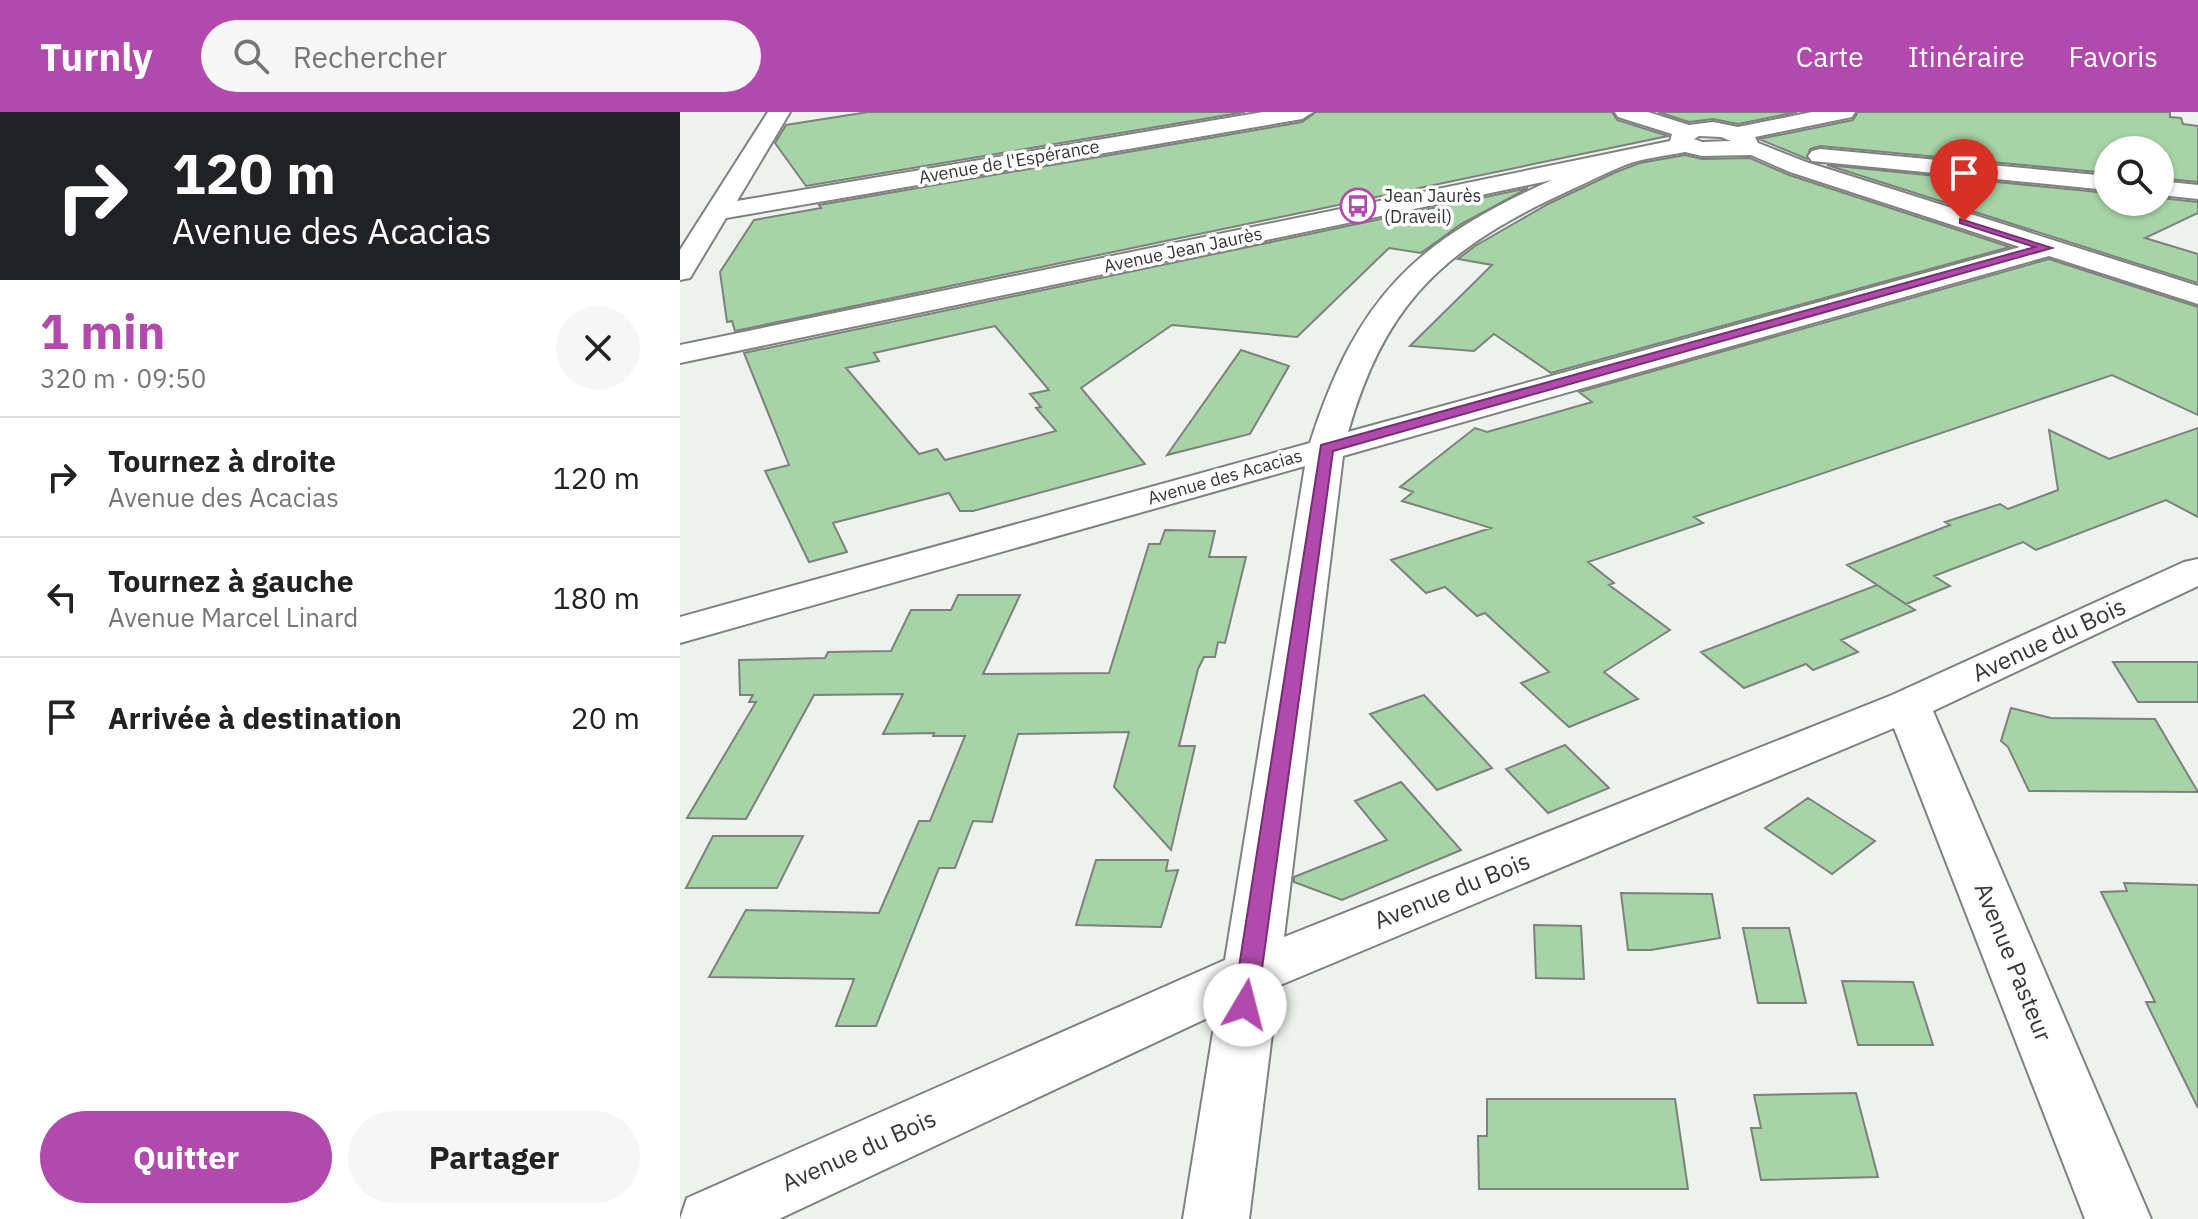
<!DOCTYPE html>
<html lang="fr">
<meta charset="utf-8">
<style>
body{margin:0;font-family:"IBM Plex Sans",sans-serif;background:#f6f6f6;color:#222;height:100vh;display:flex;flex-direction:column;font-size:30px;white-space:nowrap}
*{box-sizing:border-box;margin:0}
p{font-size:26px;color:#767676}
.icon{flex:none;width:44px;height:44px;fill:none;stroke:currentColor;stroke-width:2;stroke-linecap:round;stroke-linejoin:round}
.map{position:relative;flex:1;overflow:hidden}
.details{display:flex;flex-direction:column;background:#fff;width:680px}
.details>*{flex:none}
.guide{background:#202124;color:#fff;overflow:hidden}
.fabs{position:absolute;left:1414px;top:24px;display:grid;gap:16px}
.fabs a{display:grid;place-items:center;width:80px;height:80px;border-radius:50%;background:#fff;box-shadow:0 2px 6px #0004;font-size:40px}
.pin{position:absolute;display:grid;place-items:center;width:68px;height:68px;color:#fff;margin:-82px -34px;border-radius:50% 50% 50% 0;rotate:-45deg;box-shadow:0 0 8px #0007}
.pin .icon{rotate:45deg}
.me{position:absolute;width:88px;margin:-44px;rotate:8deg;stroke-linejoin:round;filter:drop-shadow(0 0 6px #0008)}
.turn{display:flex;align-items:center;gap:28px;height:168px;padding:0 40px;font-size:36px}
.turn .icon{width:104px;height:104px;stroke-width:2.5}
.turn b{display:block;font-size:56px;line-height:68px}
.round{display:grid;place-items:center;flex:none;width:84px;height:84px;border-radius:42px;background:#f6f6f6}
.head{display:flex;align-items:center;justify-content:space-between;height:136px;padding:0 40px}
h1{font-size:48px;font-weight:700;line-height:60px;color:#b24aad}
.cta{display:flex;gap:16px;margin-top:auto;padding:16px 40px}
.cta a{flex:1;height:92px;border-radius:48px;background:#b24aad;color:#fff;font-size:32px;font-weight:700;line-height:92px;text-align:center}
.cta a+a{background:#f6f6f6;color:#222}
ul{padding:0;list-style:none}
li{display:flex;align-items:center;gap:24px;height:120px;padding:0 40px;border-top:2px solid #e0e0e0}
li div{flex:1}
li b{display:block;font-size:30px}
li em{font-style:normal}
header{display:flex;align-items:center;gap:48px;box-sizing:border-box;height:112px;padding:0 40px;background:#b24aad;color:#fff}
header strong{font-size:38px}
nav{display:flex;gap:44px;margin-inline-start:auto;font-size:28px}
.search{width:560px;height:72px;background:#f6f6f6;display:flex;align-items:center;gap:20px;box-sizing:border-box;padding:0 28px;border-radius:44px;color:#767676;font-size:30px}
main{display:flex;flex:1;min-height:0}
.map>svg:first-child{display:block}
</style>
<header>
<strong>Turnly</strong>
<div class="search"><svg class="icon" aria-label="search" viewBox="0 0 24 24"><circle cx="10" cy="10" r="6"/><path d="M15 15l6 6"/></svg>Rechercher</div>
<nav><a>Carte</a><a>Itinéraire</a><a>Favoris</a></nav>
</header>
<main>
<section class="details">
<div class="guide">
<div class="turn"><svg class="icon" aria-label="right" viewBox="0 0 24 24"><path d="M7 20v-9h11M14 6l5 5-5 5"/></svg><div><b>120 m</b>Avenue des Acacias</div></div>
</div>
<div class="head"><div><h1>1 min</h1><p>320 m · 09:50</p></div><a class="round"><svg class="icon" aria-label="close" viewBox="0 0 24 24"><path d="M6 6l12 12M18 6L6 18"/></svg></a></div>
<ul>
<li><svg class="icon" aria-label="right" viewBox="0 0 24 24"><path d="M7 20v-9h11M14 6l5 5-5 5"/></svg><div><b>Tournez à droite</b><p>Avenue des Acacias</p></div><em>120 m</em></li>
<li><svg class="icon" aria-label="left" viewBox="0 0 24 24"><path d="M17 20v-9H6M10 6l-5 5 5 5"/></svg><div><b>Tournez à gauche</b><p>Avenue Marcel Linard</p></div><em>180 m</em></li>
<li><svg class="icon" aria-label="arrive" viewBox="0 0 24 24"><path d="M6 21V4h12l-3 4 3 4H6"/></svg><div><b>Arrivée à destination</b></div><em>20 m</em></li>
</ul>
<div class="cta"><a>Quitter</a><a>Partager</a></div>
</section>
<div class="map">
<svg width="1518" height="1107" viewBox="0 0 1518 1107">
<rect width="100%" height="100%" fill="#eef2ee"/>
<path fill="#a7d4a6" stroke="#7d807c" stroke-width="2" fill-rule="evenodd" d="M 188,0 L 565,0 L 126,74 L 95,31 L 106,13 Z
M 636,0 L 932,0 L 937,8 L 988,24 L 55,219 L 52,209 L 47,210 L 40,160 L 74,108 L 141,96 L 139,93 L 622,10 Z
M 978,0 L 1117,0 L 1058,12 L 1033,7 L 1009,10 Z
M 1178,0 L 1490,0 L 1490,5 L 1501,6 L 1503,12 L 1518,14 L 1518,70 L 1480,66 L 1480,38 L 1428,38 L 1428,61 L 1140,34 L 1130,37 L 1127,47 L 1079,27 L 1173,8 Z
M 1005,43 L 1022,47 L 1070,46 L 1109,63 L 1330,135 L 871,261 L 814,222 L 794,239 L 730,234 L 812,153 L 778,147 L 795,134 L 868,92 L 936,60 L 960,51 Z
M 1147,53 L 1428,81 L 1428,90 L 1480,90 L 1480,86 L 1518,90 L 1518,101 L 1465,126 L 1518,142 L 1518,171 Z
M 848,76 L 781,112 L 741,141 L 709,136 L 617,225 L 492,213 L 401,276 L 465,352 L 293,399 L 280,399 L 269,381 L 153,411 L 167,440 L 129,450 L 85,359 L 109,353 L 64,241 ZM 315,214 L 369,278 L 350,282 L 361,295 L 356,296 L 376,319 L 265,348 L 257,337 L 239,342 L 166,256 L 199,249 L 194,241 Z
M 1369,147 L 1518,195 L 1518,303 L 1432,263 L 1014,405 L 1023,411 L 908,450 L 934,471 L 929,473 L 990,518 L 924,560 L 958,587 L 889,615 L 841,571 L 869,560 L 805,501 L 797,504 L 765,475 L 746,481 L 711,448 L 811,416 L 722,389 L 733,380 L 720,375 L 795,316 L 807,320 L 912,290 L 899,280 Z
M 561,238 L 609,254 L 570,322 L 487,343 Z
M 1518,316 L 1518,405 L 1486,388 L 1356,438 L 1343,430 L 1254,464 L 1270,474 L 1226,492 L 1167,453 L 1270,413 L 1265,410 L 1320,392 L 1328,397 L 1378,378 L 1369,318 L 1429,347 Z
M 485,418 L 535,419 L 529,445 L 566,445 L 545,531 L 538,530 L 535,545 L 524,545 L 518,557 L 499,634 L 515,634 L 491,738 L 434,675 L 449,620 L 338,622 L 312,710 L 293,709 L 275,756 L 259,756 L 196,914 L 156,914 L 174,867 L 29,865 L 66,798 L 199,801 L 239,709 L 250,709 L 285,624 L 253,624 L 254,621 L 203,622 L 223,582 L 134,583 L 66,707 L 7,706 L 76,590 L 69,590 L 73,583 L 60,583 L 59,548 L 145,546 L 148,540 L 211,539 L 231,498 L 271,498 L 278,483 L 340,483 L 303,562 L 429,561 L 469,432 L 480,432 Z
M 1197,473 L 1235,498 L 1161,528 L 1178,540 L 1133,558 L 1126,552 L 1064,576 L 1021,540 Z
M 1433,550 L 1518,550 L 1518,590 L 1458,590 Z
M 744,583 L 812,656 L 757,678 L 690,602 Z
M 1331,596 L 1371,606 L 1475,607 L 1518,680 L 1349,679 L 1328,635 L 1321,629 Z
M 885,633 L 929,676 L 868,701 L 826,657 Z
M 721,670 L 781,738 L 662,788 L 614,770 L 614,765 L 707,728 L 675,689 Z
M 1128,686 L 1195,729 L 1152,762 L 1085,716 Z
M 33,724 L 123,724 L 97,776 L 6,776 Z
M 416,748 L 488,748 L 486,759 L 498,758 L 481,815 L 396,813 Z
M 1444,771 L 1518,773 L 1518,996 L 1466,890 L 1475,890 L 1421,780 L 1447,779 Z
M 941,781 L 1032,782 L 1040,826 L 971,838 L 948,838 Z
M 854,813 L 901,814 L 904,867 L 856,866 Z
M 1063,816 L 1109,816 L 1126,891 L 1078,891 Z
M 1162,869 L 1233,870 L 1253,933 L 1178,933 Z
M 1176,981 L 1198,1065 L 1081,1068 L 1071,1016 L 1081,1016 L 1074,983 Z
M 807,987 L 995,987 L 1008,1077 L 799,1077 L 798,1024 L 807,1024 Z"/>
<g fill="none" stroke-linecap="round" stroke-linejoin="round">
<g stroke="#7e817e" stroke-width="4">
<path id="minor" d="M 88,0 L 110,0 L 57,89 L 583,0 L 633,0 L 622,7 L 46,106 L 10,166 L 0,168 L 0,138 Z
M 935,0 L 968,0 L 1009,13 L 1033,10 L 1058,15 L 1132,0 L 1175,0 L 1172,5 L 1075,25 L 1078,31 L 1126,50 L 1518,174 L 1518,192 L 1369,144 L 663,344 L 604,825 L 1212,583 L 1504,450 L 1518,447 L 1518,474 L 1253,599 L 1471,1107 L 1405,1107 L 1214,616 L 598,874 L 569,1107 L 503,1107 L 536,902 L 99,1107 L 0,1107 L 7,1086 L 545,848 L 625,354 L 0,531 L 0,505 L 630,331 C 677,185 734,130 872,68 L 0,251 L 0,233 L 990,29 L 992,22 L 938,5 ZM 1019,24 L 1041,25 L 1051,29 L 1022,30 L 1014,27 ZM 1005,40 L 1022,44 L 1071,43 L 1110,60 L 1340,135 L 668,320 C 703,199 755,144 867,89 C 893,77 919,64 945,53 C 964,46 985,44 1005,40 Z
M 1140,37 L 1428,64 L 1428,78 L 1132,49 L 1128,44 L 1132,39 Z
M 1480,69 L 1518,73 L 1518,87 L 1480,83 Z"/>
</g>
<use href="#minor" fill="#fff" fill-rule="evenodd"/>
</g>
<path fill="#b24aad" stroke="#743070" stroke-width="2" d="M 1280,107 L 1372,136 L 653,339 L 577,893 L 573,900 L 565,902 L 557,900 L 553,893 L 641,333 L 1355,135 L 1280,111 Z"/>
<defs>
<g id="bus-ring" transform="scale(1.8)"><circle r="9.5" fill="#fff" stroke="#b24aad" stroke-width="1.5"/><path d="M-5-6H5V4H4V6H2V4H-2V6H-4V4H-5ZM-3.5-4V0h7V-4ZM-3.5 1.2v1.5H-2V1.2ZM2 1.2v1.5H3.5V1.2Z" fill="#b24aad"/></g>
</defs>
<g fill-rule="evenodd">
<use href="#bus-ring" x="678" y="94"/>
</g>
<g text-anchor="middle" stroke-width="7" stroke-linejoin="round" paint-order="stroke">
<g font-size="18" fill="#353735" stroke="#fff">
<text transform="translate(329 50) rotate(-10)" y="6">Avenue de l'Espérance</text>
<text transform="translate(503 138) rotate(-12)" y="6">Avenue Jean Jaurès</text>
<text transform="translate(545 365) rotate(-16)" y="6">Avenue des Acacias</text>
</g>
<g font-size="18" fill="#353735" stroke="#fff" text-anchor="start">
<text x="704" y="90">Jean Jaurès<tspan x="704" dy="21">(Draveil)</tspan></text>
</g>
<g font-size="24" fill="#353735" stroke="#fff">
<text transform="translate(1369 528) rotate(-25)" y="8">Avenue du Bois</text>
<text transform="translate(772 779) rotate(-22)" y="8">Avenue du Bois</text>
<text transform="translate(1333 850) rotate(68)" y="8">Avenue Pasteur</text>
<text transform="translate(179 1039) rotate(-24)" y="8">Avenue du Bois</text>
</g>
</g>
</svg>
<div class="fabs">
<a><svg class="icon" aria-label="search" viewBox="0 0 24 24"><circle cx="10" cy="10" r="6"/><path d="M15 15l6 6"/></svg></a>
</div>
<div class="pin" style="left:1284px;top:109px;background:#d93025"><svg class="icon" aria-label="arrive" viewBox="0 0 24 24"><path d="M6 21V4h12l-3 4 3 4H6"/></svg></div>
<svg class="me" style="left:565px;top:893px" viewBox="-20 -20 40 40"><circle r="19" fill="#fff"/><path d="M0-13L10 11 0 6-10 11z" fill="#b24aad"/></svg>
</div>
</main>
